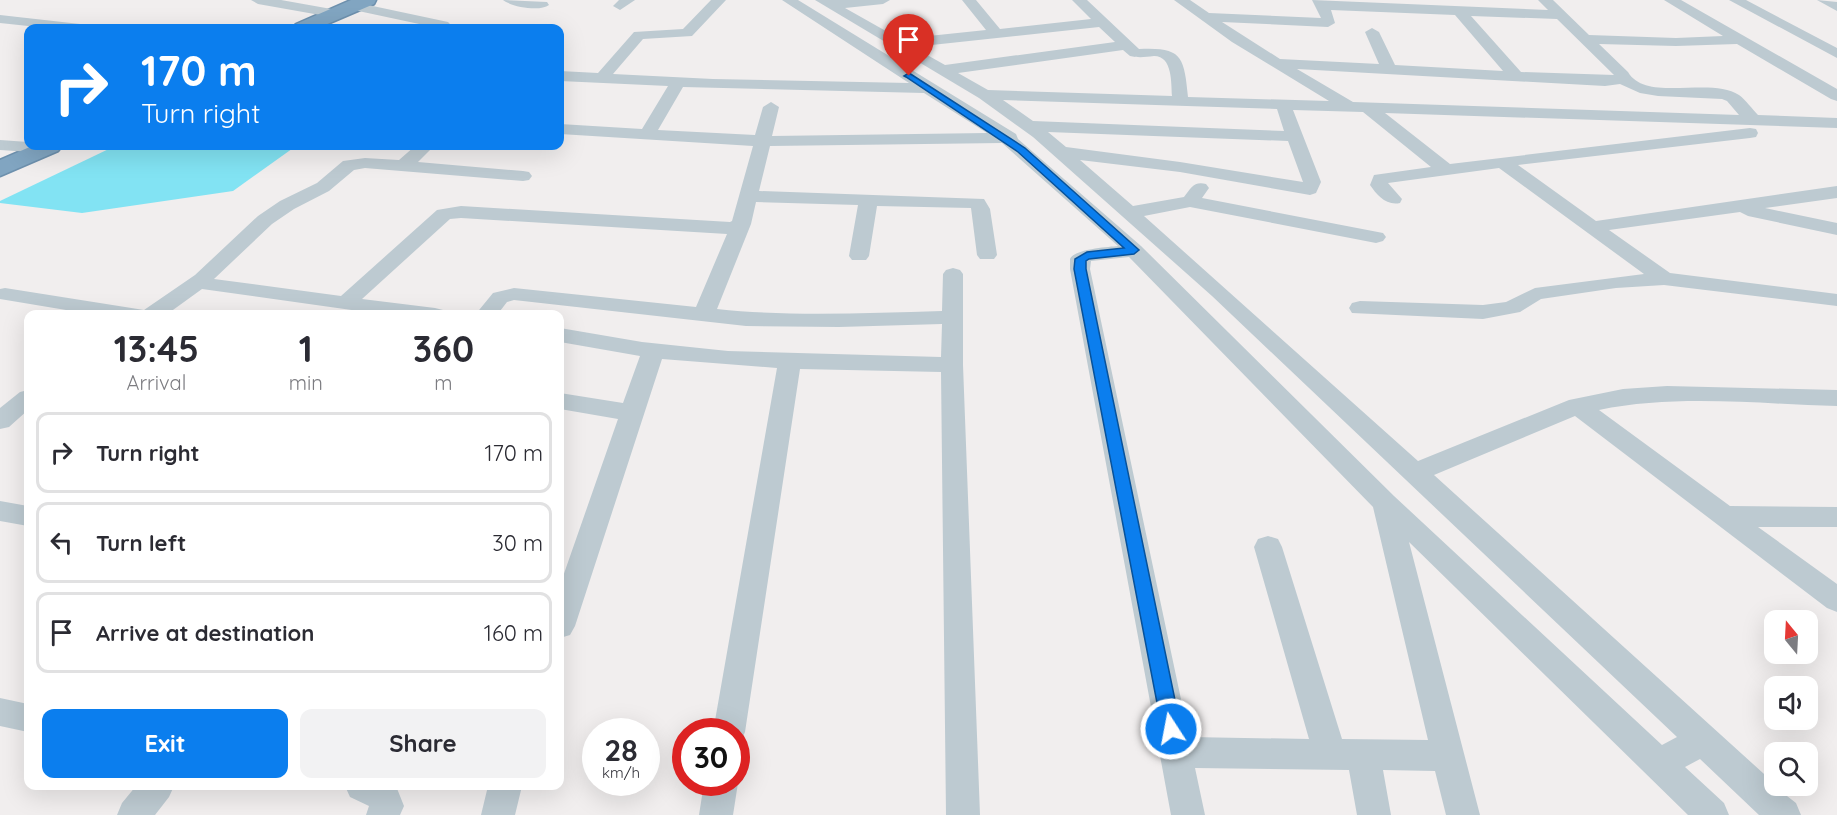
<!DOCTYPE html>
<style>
body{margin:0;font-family:Quicksand,sans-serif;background:#f2f2f3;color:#2b2b33;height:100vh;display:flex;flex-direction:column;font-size:22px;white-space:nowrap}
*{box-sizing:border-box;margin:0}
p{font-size:20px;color:#7c7c81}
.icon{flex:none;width:33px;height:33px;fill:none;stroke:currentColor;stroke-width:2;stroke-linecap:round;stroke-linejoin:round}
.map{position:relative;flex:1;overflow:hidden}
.sheet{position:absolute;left:24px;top:310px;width:540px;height:480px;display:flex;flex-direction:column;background:#fff;border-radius:12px;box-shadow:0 6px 24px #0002}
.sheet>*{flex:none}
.top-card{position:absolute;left:24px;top:24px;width:540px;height:126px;border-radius:12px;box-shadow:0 6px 24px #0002;background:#0b7eee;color:#fff;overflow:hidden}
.needle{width:39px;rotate:342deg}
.controls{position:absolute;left:1764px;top:610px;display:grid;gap:12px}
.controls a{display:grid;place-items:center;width:54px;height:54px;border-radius:12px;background:#fff;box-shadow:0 6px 24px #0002;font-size:30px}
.speed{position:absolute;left:582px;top:718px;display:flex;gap:12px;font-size:30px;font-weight:700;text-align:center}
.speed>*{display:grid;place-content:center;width:78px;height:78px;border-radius:50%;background:#fff;box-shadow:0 6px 24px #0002;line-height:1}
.speed small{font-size:15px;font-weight:400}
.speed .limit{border:9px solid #d22;background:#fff;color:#111}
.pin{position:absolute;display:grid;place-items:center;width:51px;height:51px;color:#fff;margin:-62px -26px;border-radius:50% 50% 50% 0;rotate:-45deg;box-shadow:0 0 6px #0007}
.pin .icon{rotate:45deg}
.me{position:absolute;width:66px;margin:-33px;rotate:349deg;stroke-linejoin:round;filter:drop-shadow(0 0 4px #0008)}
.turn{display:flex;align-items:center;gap:21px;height:126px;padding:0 18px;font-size:27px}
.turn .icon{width:78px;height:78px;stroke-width:2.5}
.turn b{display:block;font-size:42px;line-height:51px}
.eta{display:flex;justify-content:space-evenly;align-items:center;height:102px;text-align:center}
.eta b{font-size:36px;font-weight:700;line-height:42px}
.button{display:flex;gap:12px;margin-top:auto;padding:12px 18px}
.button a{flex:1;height:69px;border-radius:12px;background:#0b7eee;color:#fff;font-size:24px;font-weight:700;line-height:69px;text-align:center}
.button a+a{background:#f2f2f3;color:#2b2b33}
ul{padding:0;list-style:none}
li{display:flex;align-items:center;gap:18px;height:81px;margin:0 12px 9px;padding:0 6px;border:3px solid #e1e1e2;border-radius:12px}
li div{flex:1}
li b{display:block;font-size:22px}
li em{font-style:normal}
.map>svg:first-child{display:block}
</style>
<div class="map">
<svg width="1837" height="815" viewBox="0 0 1837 815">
<rect width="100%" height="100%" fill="#f1eeee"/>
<path fill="#82e3f3" d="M 115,146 L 296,146 L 233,191 L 82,213 L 0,203 L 0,201 Z"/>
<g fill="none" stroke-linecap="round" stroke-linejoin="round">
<g stroke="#6d90ad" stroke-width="3">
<path id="highway" d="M 351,0 L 376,0 L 374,4 L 318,28 L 293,28 L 296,24 Z
M 32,146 L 62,146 L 58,151 L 0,176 L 0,160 Z"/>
</g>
<path fill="#bdcad1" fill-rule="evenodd" d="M 251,0 L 281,0 L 337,10 L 344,14 L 337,18 L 258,4 Z
M 503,0 L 547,2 L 549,5 C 540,12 512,7 503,0 Z
M 619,0 L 635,0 L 620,10 L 613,6 Z
M 711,0 L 726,0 L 692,36 L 643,39 L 613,74 L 713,79 L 909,83 L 782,0 L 798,0 L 1016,134 L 1018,139 L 1141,246 L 1394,496 L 1662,745 L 1677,737 L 1212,296 L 1033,137 L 979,98 L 815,0 L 890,0 L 883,4 L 845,8 L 900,39 L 986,30 L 962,0 L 976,0 L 1000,29 L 1091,19 L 1072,0 L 1087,0 L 1139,49 C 1182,47 1184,56 1188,97 L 1329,101 L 1232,42 L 1174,0 L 1190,0 L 1209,13 L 1321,18 L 1312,0 L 1548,10 L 1538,0 L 1553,0 L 1589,35 L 1676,38 L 1723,36 L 1664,0 L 1681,0 L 1837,89 L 1837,101 L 1831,99 L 1737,44 L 1676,46 L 1599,44 L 1628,72 C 1646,103 1711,76 1739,95 C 1746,100 1752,109 1758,115 L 1837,118 L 1837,128 L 1385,113 L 1450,164 L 1750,128 L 1756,129 L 1758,133 L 1756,137 L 1750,138 L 1518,165 L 1596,221 L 1837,186 L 1837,198 L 1765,208 L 1837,223 L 1837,235 L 1748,216 L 1740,212 L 1609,230 L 1670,273 L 1837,294 L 1837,306 L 1664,285 L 1616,288 L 1541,299 L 1520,312 L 1483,319 L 1352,313 L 1349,308 L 1352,303 L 1360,301 L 1483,305 L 1506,302 L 1535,288 L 1644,274 L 1499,168 L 1388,183 L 1402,199 L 1400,203 C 1386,206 1377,195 1370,185 L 1374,175 L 1431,167 L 1363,112 L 1293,110 L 1321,182 L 1316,193 L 1310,195 L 1180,172 L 1080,160 L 1133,206 L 1184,197 C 1191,188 1194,181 1206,184 L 1209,188 L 1202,198 L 1383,233 L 1386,237 L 1383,241 L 1376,243 L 1190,207 L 1144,216 L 1418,461 L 1569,400 L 1623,389 L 1667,386 L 1837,390 L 1837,406 C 1759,404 1676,394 1599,410 L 1730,506 L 1837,507 L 1837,527 L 1758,527 L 1837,584 L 1837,612 L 1827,608 L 1575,416 L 1434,475 L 1774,783 L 1774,786 L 1796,803 L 1801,815 L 1759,815 L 1700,759 L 1685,767 L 1724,803 L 1729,815 L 1688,815 L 1409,542 L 1480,815 L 1446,815 L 1435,771 L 1383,770 L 1391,815 L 1357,815 L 1349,770 L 1195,768 L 1205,815 L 1171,815 L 1070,269 C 1070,268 1070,259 1070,259 C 1074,249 1108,247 1118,246 L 1002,143 L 770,146 L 759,191 L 984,199 L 990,209 L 997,255 L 994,259 L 980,259 L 977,255 L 971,208 L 877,206 L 869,256 L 866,260 L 852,260 L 849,256 L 858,205 L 756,202 L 751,224 L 717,309 C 791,317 867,313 942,311 L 943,274 L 946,270 L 953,268 L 960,270 L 963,274 L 963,365 L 980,815 L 946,815 L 941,372 L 800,369 L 745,732 L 740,743 L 736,744 L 736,732 L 713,732 L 777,368 L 662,359 L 575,626 L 570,635 L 560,638 L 560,585 L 618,419 L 560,409 L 560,393 L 623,403 L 640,356 L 560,342 L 560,328 L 642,342 L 728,351 L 941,357 L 942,324 L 839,327 L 746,326 L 514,300 L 507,302 L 497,315 L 475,315 L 493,293 L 514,288 L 696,307 L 727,234 L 461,218 L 450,219 L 362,299 L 435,308 L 443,310 L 446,315 L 387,315 L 202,289 L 166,315 L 96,315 L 0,299 L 0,289 L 5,288 L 144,310 L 195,275 L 258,216 L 280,201 L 317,183 L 343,161 L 365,158 L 399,160 L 415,146 L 434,146 L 418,162 L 523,171 L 529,172 L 532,176 L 529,180 L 523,181 L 365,168 L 354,170 L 329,191 L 294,209 L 272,224 L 214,279 L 341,296 L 437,210 L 461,206 L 730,222 L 732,221 L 753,146 L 560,134 L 560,124 L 642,129 L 668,86 L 560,81 L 560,71 L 598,73 L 634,32 L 683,29 ZM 1331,10 L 1455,15 L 1503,71 L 1395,65 L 1379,32 L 1372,28 L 1365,32 L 1379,64 L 1280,59 L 1222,22 L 1328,27 L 1335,23 ZM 1471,16 L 1557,19 L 1614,75 L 1521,72 ZM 1099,27 L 1115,42 L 945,65 L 913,47 ZM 1123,50 L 1130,56 C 1139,58 1145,57 1154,56 C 1173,56 1171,84 1172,96 L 988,90 L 958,73 ZM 1297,69 L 1605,86 L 1620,84 L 1640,93 L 1658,96 L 1722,99 L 1727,101 L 1739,115 L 1353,102 ZM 683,87 L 924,93 L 987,133 L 772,136 L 779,107 L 771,102 L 763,107 L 755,135 L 658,130 ZM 1003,100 L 1277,109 L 1284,131 L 1033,121 ZM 1048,132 L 1288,141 L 1303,182 L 1180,162 L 1066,147 ZM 1129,257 L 1373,507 L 1428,740 L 1342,739 L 1282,547 L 1278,539 L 1268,536 L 1258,539 L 1254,547 L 1309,739 L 1189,737 L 1090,269 L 1091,261 Z
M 1729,0 L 1746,0 L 1837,48 L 1837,58 Z
M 1817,0 L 1837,2 L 1837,11 Z
M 354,2 L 448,22 L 453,27 L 438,28 L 349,9 L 347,6 L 349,3 Z
M 0,15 L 80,24 L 87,28 L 47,28 L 0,23 Z
M 0,140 L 28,142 L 28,146 L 53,146 L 55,148 L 52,152 L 46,153 L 0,150 Z
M 28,390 L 28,410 L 9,427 L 0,429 L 0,408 L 20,392 Z
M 0,501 L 28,506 L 28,526 L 0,521 Z
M 0,698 L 28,704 L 28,732 L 0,726 Z
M 736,780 L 738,783 L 733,815 L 699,815 L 704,783 L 736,783 Z
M 136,786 L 174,786 L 169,797 L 155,815 L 117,815 L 122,803 Z
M 345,786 L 396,786 L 404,806 L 400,815 L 366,815 L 369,806 L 350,797 Z
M 488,786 L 522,786 L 515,815 L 481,815 Z"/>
<use href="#highway" fill="#81a5c1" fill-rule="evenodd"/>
</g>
<path fill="#0b7eee" stroke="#07529b" stroke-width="1.5" d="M 909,73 L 1025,148 L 1139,250 L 1134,254 L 1089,259 L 1086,261 L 1086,269 L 1181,729 L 1178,735 L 1171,738 L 1165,735 L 1162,729 L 1074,269 L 1075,259 L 1087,252 L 1124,248 L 1018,152 L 906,77 L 904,76 Z"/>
</svg>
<div class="controls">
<a><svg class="needle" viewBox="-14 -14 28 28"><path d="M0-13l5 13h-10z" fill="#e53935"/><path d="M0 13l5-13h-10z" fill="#7c7c81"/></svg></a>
<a><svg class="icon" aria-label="sound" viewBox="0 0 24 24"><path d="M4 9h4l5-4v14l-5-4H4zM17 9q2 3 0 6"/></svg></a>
<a><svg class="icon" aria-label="search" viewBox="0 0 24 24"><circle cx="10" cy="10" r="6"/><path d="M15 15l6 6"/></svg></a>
</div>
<div class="speed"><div>28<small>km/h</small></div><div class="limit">30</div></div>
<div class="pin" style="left:909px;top:76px;background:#d93025"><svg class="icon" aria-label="arrive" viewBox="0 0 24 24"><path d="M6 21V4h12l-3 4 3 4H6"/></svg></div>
<svg class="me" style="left:1171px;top:729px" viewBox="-20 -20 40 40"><circle r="17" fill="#0b7eee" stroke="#fff" stroke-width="3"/><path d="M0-11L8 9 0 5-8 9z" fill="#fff"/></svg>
<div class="top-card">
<div class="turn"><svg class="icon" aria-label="right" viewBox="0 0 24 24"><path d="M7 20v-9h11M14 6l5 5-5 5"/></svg><div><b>170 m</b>Turn right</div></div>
</div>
<section class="sheet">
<div class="eta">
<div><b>13:45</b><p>Arrival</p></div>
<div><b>1</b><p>min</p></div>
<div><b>360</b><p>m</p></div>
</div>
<ul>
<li><svg class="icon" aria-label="right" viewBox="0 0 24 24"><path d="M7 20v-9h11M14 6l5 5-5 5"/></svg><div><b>Turn right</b></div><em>170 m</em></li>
<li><svg class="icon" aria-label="left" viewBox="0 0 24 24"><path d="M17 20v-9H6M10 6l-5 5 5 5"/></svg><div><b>Turn left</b></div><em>30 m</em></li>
<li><svg class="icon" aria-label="arrive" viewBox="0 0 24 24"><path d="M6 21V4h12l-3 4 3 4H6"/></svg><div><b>Arrive at destination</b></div><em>160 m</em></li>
</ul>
<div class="button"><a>Exit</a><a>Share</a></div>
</section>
</div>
